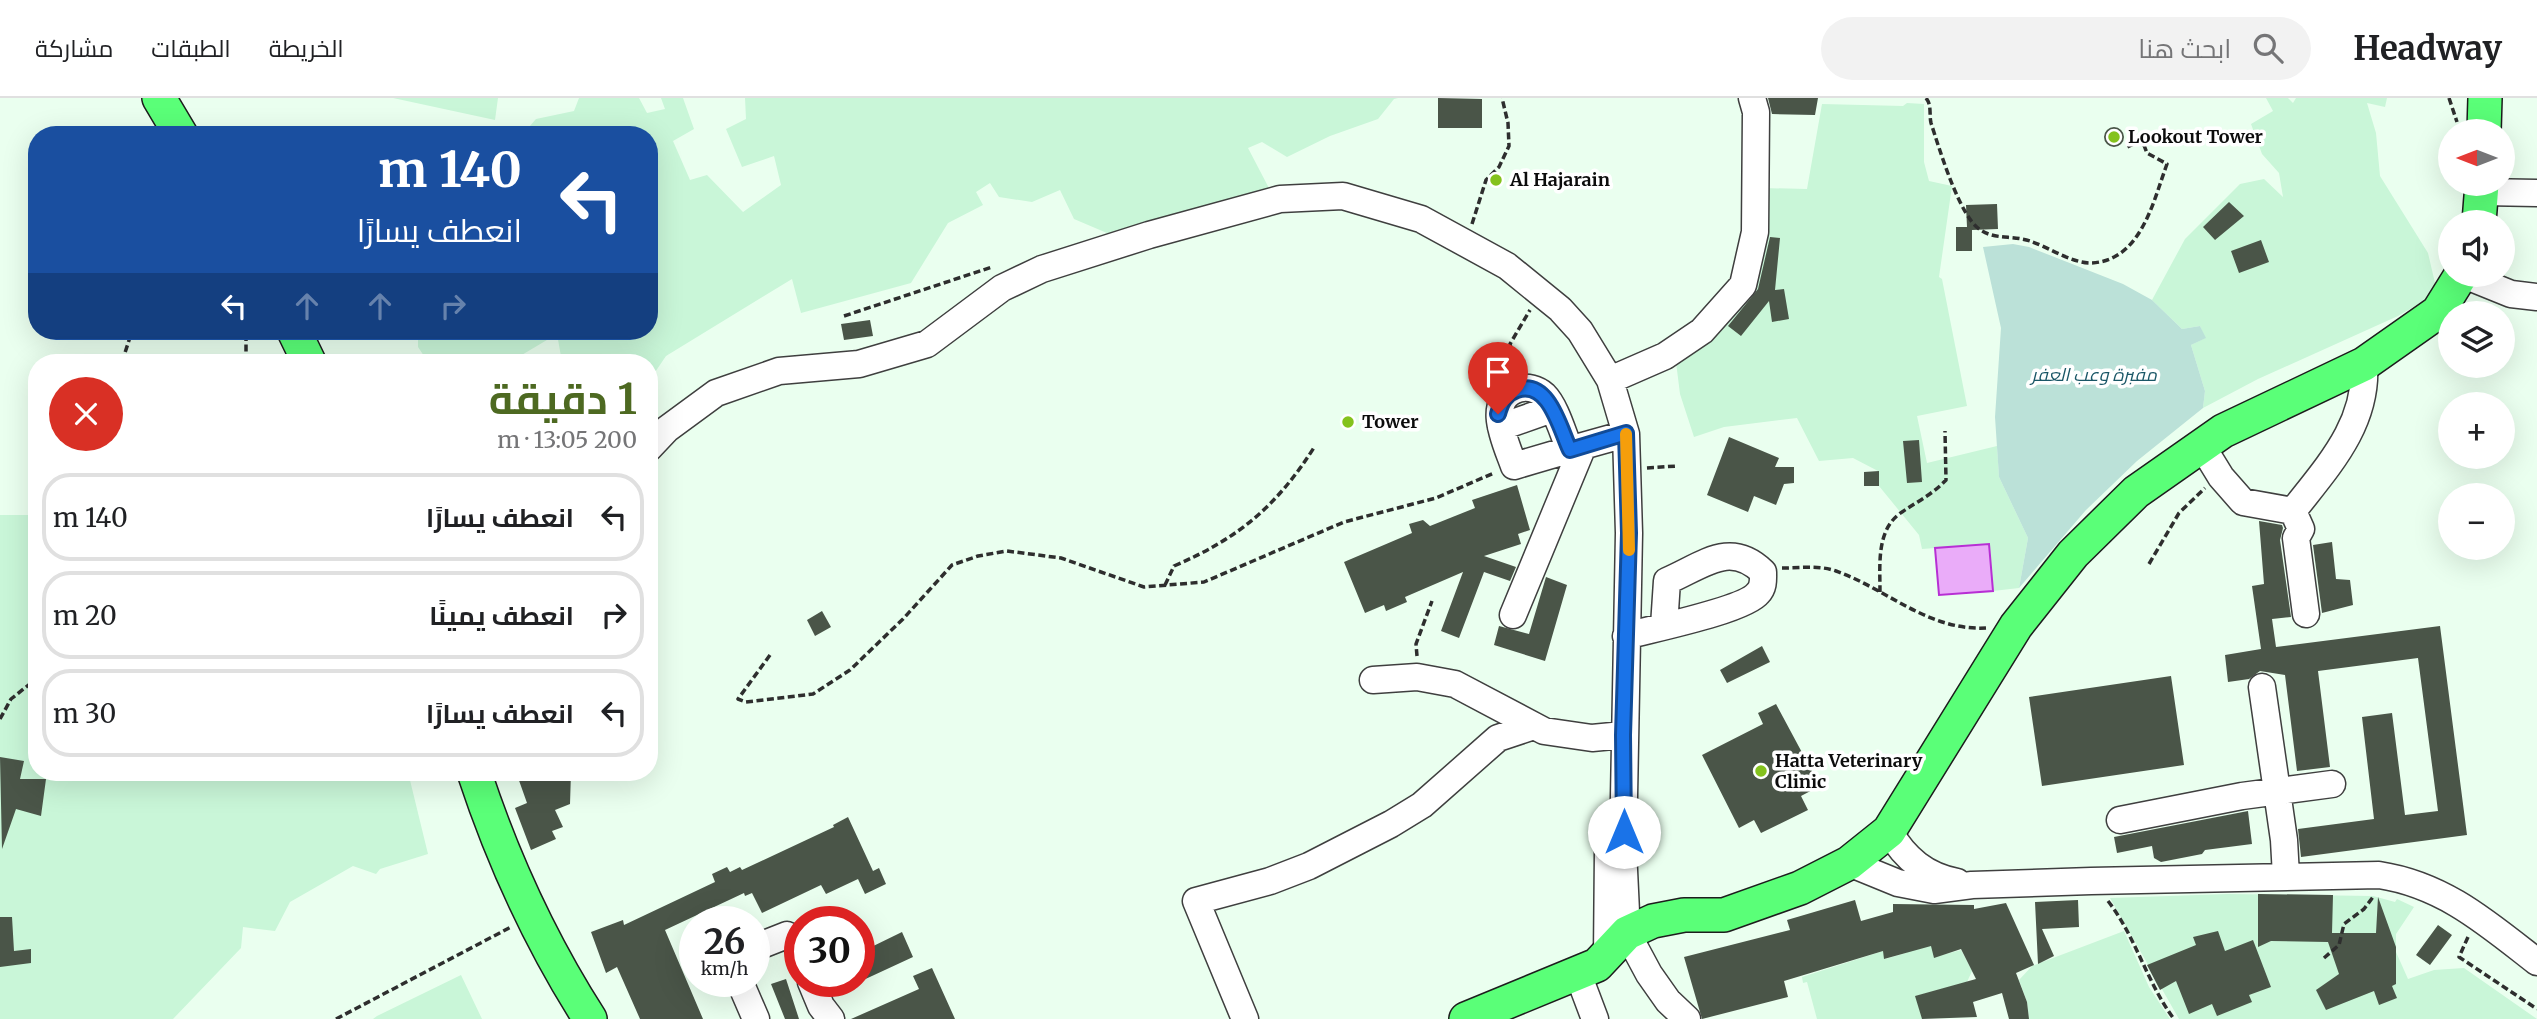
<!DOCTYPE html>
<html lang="ar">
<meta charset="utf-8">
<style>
body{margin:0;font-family:Merriweather,Cairo,serif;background:#f2f2f2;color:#202124;direction:rtl;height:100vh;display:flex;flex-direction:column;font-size:26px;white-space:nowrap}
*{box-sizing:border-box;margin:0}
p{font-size:23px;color:#757577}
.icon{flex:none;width:38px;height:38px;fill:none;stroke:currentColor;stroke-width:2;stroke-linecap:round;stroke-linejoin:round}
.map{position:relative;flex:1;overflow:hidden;direction:ltr}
.panel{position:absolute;left:28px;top:256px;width:630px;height:427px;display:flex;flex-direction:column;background:#fff;border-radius:28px;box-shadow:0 7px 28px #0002;direction:rtl}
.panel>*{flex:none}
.hud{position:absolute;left:28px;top:28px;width:630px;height:214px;border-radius:28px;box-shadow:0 7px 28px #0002;direction:rtl;background:#1a4fa0;color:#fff;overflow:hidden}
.needle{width:46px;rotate:270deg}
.tools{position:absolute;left:2438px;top:21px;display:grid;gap:14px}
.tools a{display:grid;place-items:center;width:77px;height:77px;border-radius:50%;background:#fff;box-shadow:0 7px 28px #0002;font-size:35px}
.speed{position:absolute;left:679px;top:808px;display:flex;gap:14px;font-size:35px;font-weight:700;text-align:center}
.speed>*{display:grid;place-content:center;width:91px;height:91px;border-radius:50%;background:#fff;box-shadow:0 7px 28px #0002;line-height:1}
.speed small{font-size:18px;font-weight:400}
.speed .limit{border:10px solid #d22;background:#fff;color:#111}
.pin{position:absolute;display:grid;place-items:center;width:60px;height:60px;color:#fff;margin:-72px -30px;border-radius:50% 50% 50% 0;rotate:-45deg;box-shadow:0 0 7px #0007}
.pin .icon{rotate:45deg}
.me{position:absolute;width:77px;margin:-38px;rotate:0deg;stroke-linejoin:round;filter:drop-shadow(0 0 5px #0008)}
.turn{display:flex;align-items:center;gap:24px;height:147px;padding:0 21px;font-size:32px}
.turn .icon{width:91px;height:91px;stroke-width:2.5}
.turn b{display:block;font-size:49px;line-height:60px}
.lanes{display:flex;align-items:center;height:66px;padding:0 21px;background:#0003;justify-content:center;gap:35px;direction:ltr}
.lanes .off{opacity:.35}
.round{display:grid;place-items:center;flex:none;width:74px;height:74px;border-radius:37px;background:#f2f2f2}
.head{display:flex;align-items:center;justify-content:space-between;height:119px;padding:0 21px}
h1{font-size:42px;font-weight:700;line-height:52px;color:#4d6921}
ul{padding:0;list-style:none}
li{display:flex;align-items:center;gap:21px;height:88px;margin:0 14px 10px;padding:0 7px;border:4px solid #e0e0e0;border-radius:28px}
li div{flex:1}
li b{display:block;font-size:26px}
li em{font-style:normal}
header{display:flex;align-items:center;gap:42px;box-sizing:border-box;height:98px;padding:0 35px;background:#fff;border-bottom:2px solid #e0e0e0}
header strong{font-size:33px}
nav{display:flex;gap:38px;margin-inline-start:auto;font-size:24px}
.search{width:490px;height:63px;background:#f2f2f2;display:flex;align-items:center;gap:18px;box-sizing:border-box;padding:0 24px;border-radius:38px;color:#757577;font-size:26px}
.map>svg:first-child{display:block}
</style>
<header>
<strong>Headway</strong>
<div class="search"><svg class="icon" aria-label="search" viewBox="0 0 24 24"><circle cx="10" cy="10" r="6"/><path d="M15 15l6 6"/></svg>ابحث هنا</div>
<nav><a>الخريطة</a><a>الطبقات</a><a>مشاركة</a></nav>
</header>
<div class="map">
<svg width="2537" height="921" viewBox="0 0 2537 921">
<rect width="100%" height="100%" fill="#eaffef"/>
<path fill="#c9f6d8" d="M 393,0 L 498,0 L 495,22 Z
M 579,0 L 639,0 L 647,15 L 665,11 L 661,0 L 683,0 L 694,31 L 673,43 L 690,82 L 707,77 L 743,114 L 781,87 L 774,58 L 742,69 L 726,31 L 746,21 L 745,0 L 1398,0 L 1394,1 L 1378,21 L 1330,38 L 1287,59 L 1262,44 L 1248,50 L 1271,94 L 1114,138 L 1074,121 L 1060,92 L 1032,104 L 999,99 L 990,85 L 976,94 L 983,107 L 948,125 L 911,185 L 801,215 L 792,181 L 666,258 L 649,283 L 649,264 L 589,264 L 586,260 L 584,264 L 562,264 L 557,236 L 510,264 L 428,264 L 418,249 L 418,233 L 649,233 L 649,37 L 522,37 L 536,21 L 574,13 Z
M 2266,0 L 2288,0 L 2293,5 L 2296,0 L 2387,0 L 2385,9 L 2367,5 L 2376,35 L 2380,78 L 2428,155 L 2435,185 L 2427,201 L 2398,218 L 2258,281 L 2203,310 L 2205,293 L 2191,247 L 2205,240 L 2200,228 L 2182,231 L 2152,202 L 2185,141 L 2240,86 L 2264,81 L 2283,99 L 2279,75 L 2262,56 L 2251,26 L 2273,13 Z
M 1907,5 L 1924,6 L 1924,64 L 1929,83 L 1952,88 L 1939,179 L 1942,181 L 1967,308 L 1917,318 L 1927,365 L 1997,348 L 1999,379 L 2028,440 L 2019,490 L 1993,493 L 1989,446 L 1922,451 L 1919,437 L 1879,388 L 1878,373 L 1853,360 L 1819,363 L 1797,320 L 1724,329 L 1694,339 L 1680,296 L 1676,264 L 1714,239 L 1755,184 L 1761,90 L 1807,91 L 1822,6 L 1903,8 Z
M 0,417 L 37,417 L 37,674 L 408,674 L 428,756 L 380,771 L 376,776 L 353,768 L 290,804 L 275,833 L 243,829 L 241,850 L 173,921 L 0,921 Z
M 2228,796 L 2373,798 L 2395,804 L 2397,801 L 2414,809 L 2396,836 L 2396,854 L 2408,881 L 2434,872 L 2464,870 L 2537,921 L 2179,921 L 2110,800 Z
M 2124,833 L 2149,889 L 2170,921 L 2029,921 L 2027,904 L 2019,882 L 2032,868 Z
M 1930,835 L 1934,859 L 1961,852 L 1972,873 L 1967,884 L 1916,898 L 1922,921 L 1817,921 L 1807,884 L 1803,885 L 1802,879 L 1883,853 L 1885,861 L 1906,855 Z
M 461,877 L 482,921 L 373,921 L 377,918 Z"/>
<path fill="#bbe1d8" d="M 2013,146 L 2029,149 L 2123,186 L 2152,202 L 2182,231 L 2200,228 L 2206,240 L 2191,247 L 2205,293 L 2203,310 L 2137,363 L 2086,412 L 2019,490 L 2028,440 L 1999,379 L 1995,319 L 2001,230 L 1983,149 Z"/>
<path fill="#eaacf9" stroke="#b72fd4" stroke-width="2" d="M 1989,446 L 1993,493 L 1939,497 L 1935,450 Z"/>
<path fill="#4a5548" d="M 1438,0 L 1482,1 L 1482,30 L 1438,30 Z
M 1768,0 L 1818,0 L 1815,17 L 1772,16 Z
M2104 39a10 10 0 1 1 20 0a10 10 0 1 1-20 0Z
M 2229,104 L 2244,118 L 2215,142 L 2203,129 Z
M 1997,106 L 1998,131 L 1972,132 L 1972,153 L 1956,153 L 1956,129 L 1967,129 L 1966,107 Z
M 1770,139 L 1780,140 L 1775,192 L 1784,191 L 1789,221 L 1772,224 L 1769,203 L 1741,238 L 1728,228 L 1758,191 Z
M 2261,142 L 2269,164 L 2239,175 L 2231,153 Z
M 870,222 L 873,238 L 844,242 L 841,226 Z
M 1729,339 L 1779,360 L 1775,369 L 1794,369 L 1794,385 L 1784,386 L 1776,407 L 1754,398 L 1748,414 L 1707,397 Z
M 1919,342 L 1922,384 L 1907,385 L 1903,343 Z
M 1879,373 L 1879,388 L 1864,388 L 1864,374 Z
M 1517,387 L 1530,432 L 1518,436 L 1521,446 L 1484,458 L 1516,469 L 1510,483 L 1484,474 L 1459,540 L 1441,533 L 1463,474 L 1405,499 L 1407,504 L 1386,513 L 1384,507 L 1365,515 L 1344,464 L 1412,435 L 1409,426 L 1423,422 L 1430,428 L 1475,410 L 1472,402 Z
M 2259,423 L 2282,427 L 2283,430 L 2280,442 L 2291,519 L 2272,521 L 2276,549 L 2440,528 L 2467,737 L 2301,759 L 2298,731 L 2374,721 L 2362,619 L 2392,615 L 2405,717 L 2438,713 L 2418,560 L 2318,573 L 2330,669 L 2297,673 L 2285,577 L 2260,573 L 2249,581 L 2228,584 L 2225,557 L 2261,551 L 2252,488 L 2264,486 Z
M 2332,444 L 2336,481 L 2350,482 L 2353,507 L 2322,515 L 2313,447 Z
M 1546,479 L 1567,487 L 1545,563 L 1494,547 L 1499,528 L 1529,536 Z
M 822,513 L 831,529 L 815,538 L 807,522 Z
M 1762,548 L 1770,564 L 1727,585 L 1720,572 Z
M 2171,578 L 2184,667 L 2042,688 L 2029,599 Z
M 1776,606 L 1820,688 L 1801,698 L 1808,712 L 1761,735 L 1754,722 L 1739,730 L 1702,657 L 1763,626 L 1758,615 Z
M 0,659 L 24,663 L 20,681 L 46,681 L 41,718 L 16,711 L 2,751 Z
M 516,674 L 571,674 L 570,706 L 555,712 L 563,729 L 552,733 L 556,741 L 531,752 L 515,710 L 527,705 Z
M 2248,713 L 2252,746 L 2205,752 L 2202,756 L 2161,764 L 2154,760 L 2152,748 L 2117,755 L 2114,739 Z
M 848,719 L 873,773 L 879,770 L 886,786 L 865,796 L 858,781 L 826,796 L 821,787 L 762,815 L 752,795 L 745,798 L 744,795 L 665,832 L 703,921 L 640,921 L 617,869 L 606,875 L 591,834 L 623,822 L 624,827 L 715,784 L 712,776 L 727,769 L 730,774 L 740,769 L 742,772 L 834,729 L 833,727 Z
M 2258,796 L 2333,797 L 2332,835 L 2376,835 L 2378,799 L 2396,849 L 2396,886 L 2392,888 L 2397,900 L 2379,907 L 2374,893 L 2326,912 L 2316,892 L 2339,876 L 2328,844 L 2271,843 L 2258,849 Z
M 1855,802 L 1861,823 L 1893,814 L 1893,806 L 1974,807 L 1974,811 L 2006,805 L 2034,867 L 2016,875 L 2027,904 L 2029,921 L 2009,921 L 2002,895 L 1973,904 L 1977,919 L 1922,921 L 1915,898 L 1976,881 L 1961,851 L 1934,860 L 1931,848 L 1884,861 L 1883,853 L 1784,883 L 1788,899 L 1702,921 L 1684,859 L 1790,832 L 1787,822 Z
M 2078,802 L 2079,829 L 2042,831 L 2054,858 L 2038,866 L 2035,804 Z
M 0,819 L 12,819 L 14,853 L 31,851 L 31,865 L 0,869 Z
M 2438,827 L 2452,837 L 2430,867 L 2416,857 Z
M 2218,833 L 2225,853 L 2253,842 L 2271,889 L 2249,897 L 2252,904 L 2217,918 L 2212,906 L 2189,916 L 2176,883 L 2160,892 L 2147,867 L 2196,847 L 2193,839 Z
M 902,834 L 913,859 L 859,884 L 859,855 Z
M 932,870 L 955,921 L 851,921 L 919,891 L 913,878 Z
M 786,881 L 799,921 L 785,921 L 771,886 Z"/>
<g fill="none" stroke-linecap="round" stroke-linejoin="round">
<g stroke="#3f3f3f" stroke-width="29">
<path id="minor" d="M 2482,94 L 2537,95
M 2464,177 L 2511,196 L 2537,199
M 1610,282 L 1665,258 L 1702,233 L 1743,187 L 1755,134 L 1756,14 L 1752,0
M 1501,329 L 1552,311
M 2202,348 L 2221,379 L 2243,404 L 2293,413 L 2301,431 L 2296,440 L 2306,516
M 649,350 L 667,331 L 716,295 L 779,273 L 859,266 L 927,246 L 1002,190 L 1042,171 L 1149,137 L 1280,101 L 1343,98 L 1421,121 L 1507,168 L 1560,211 L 1580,233 L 1610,282 L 1626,336 L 1629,435 L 1623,751 L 1627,835 L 1649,876 L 1668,903 L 1687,921
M 1570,352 C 1563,336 1556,309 1544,297 C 1537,291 1527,288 1518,291 C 1484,302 1506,345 1514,368 C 1551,357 1589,346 1626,336
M 2293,413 C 2328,368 2368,326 2364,266
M 1513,517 L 1583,348
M 1626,538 C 1651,531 1745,512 1758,495 C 1764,489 1763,481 1763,474 C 1730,442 1704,467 1667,483 L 1664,528
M 1373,582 L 1417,579 L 1455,586 L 1544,633 L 1592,640 L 1623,637
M 2262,589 L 2284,742 L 2286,778
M 2120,722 L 2242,698 L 2332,686
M 1889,733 C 1905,761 1926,778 1957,784
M 1849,765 L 1898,785 L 1934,792 L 1972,787 L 2091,783 L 2379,777 C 2444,787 2487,825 2537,864
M 754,850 L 787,837 L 794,841 L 800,855
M 1607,858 L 1608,752
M 1578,876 L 1595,921
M 740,884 L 756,921
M 811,884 L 821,908 L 831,921
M 1245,921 L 1196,803 L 1270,783 L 1309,768 L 1391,726 L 1422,707 L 1498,640 L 1534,628"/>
</g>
<g stroke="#1d1d1d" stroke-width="36">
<path id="major" d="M 159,0 L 181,37
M 2484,33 L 2485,0
M 2479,124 L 2482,86
M 294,233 L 309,264
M 474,674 C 503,762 540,843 590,921
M 1466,921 L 1597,867 L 1627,835 L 1653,823 L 1684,817 L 1724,817 L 1800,790 L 1849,765 L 1889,733 L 2016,528 L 2073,456 L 2136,394 L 2223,333 L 2364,266 L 2438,214 L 2461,177"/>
</g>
<path stroke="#2e2e2e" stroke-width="3.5" stroke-dasharray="7 3.5" stroke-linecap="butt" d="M 1926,0 C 1932,7 1929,17 1931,25 C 1940,53 1955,102 1972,124 C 1988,144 2008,136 2030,143 C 2048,149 2071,165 2091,165 C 2141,163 2153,104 2167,66 L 2147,55 L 2142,42 L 2125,50
M 2449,0 L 2457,24
M 1472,126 L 1486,82 L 1499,69 L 1509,48 L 1508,25 L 1502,0
M 844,218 L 992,169
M 122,264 L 132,233
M 246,264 L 246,233
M 1516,271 L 1510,246 L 1530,212
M 1647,370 L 1677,368
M 2149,466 L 2179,415 L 2205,390
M 1782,470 C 1800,470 1819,467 1836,473 C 1887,491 1928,533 1986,530
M 1165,487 L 1174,468 C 1239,440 1277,408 1315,348
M 1880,494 C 1880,466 1876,431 1902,414 C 1918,403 1933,396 1946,382 L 1945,333
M 770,557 L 738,601 L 746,604 L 813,596 L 850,572 L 903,521 L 952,467 L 978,458 L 1007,453 L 1061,460 L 1144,489 L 1204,484 L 1344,424 L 1436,400 L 1494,375
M 1417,558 L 1416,546 L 1432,503
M 0,621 L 11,601 L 31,585 L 37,562
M 2108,803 C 2136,839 2147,885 2174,921
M 2468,839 L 2459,859 L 2537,911
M 2324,860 L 2339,847 L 2344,826 L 2364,811 L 2373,799
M 336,921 L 511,829"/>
<use href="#minor" stroke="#fff" stroke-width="26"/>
<use href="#major" stroke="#5aff78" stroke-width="33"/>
</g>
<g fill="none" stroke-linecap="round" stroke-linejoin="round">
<g stroke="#114b97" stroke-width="18">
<path id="route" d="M 1498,316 C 1501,305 1505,296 1517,292 C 1549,281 1560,331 1570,352 L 1626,335 L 1629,435 L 1623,637 L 1624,734"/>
</g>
<use href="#route" stroke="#1a73e8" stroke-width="12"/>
<path stroke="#f59e0b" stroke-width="12" d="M 1626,336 L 1629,452"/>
</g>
<g fill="#84c21d" stroke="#fff" stroke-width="2.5">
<circle cx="2114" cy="39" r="7"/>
<circle cx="1496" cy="82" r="7"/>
<circle cx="1348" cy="324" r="7"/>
<circle cx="1761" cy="673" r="7"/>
</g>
<g text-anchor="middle" stroke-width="7" stroke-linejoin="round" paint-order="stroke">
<g font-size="18" font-weight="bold" fill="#0c0c0c" stroke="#fff" text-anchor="start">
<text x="2128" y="45">Lookout Tower</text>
<text x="1510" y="88">Al Hajarain</text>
<text x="1362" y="330">Tower</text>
<text x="1775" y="669">Hatta Veterinary<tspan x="1775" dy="21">Clinic</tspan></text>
</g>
<g font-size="18" font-style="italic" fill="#195666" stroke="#fff">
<text x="2094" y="283">مفبرة وعب العفر</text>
</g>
</g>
</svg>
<div class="tools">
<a><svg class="needle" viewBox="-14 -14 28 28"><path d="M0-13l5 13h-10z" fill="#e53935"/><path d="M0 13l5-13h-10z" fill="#757577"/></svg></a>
<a><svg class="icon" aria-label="sound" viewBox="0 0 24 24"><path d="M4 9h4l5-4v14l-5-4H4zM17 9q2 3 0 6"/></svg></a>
<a><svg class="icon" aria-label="layers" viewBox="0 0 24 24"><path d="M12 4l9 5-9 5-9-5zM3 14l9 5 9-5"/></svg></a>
<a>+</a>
<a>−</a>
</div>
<div class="speed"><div>26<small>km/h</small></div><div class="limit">30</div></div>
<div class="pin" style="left:1498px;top:316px;background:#d93025"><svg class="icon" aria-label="arrive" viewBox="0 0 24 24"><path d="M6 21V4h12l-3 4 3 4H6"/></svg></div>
<svg class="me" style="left:1624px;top:734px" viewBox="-20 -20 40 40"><circle r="19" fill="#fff"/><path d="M0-13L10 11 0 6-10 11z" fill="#1a73e8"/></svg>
<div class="hud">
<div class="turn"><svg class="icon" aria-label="left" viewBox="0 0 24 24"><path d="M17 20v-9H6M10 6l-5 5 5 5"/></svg><div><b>140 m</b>انعطف يسارًا</div></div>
<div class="lanes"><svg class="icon" aria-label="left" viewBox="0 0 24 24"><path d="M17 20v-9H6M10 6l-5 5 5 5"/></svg><svg class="icon off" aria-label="ahead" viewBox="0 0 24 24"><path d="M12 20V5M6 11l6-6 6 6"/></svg><svg class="icon off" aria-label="ahead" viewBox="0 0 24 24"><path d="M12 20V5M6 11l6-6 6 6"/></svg><svg class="icon off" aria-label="right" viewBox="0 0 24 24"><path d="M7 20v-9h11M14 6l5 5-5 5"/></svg></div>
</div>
<section class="panel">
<div class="head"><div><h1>1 دقيقة</h1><p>200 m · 13:05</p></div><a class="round" style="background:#d93025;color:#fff"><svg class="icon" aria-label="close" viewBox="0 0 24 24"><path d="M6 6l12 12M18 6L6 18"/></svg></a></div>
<ul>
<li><svg class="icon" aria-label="left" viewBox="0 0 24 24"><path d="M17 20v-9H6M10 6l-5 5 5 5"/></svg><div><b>انعطف يسارًا</b></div><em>140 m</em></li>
<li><svg class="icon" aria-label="right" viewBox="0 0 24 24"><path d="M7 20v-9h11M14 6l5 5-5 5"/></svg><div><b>انعطف يمينًا</b></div><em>20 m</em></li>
<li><svg class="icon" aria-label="left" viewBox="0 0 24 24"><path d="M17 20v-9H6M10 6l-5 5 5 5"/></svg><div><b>انعطف يسارًا</b></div><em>30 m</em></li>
</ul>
</section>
</div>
